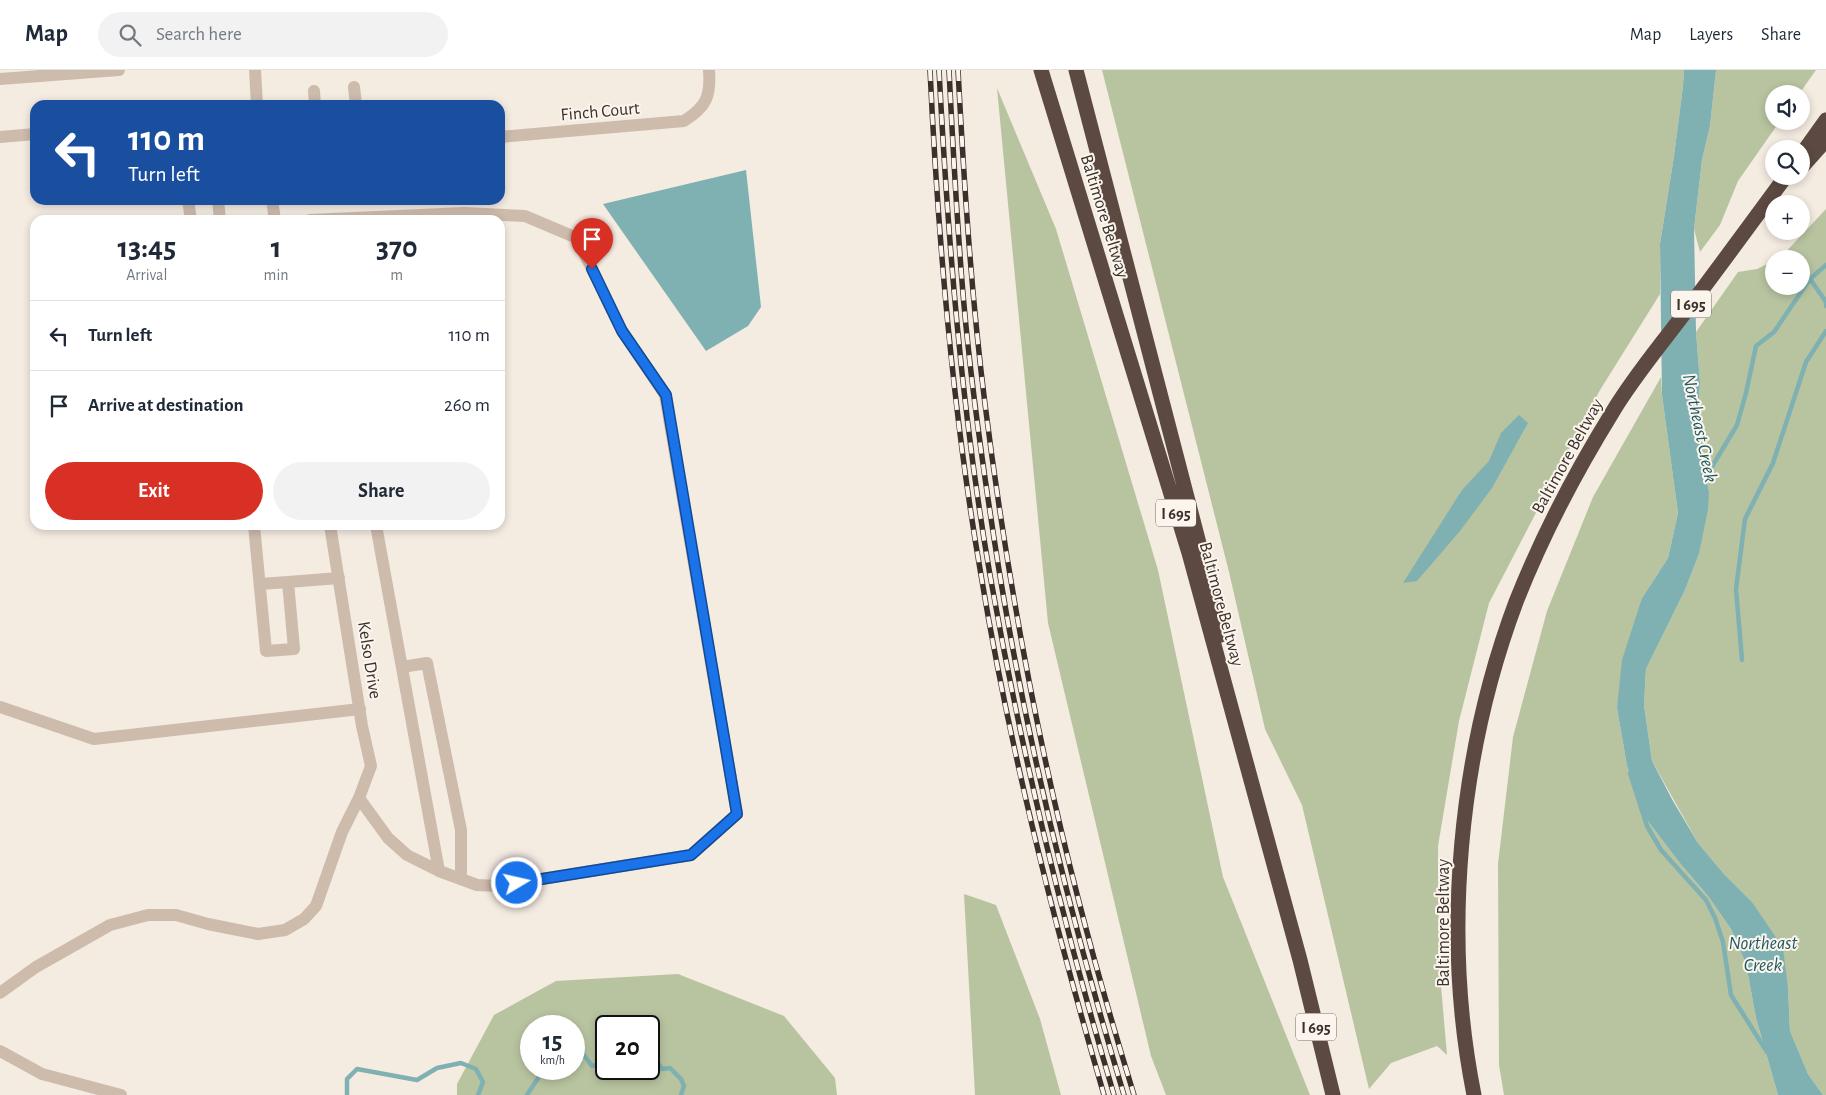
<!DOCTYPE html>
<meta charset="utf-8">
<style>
body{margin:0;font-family:"Alegreya Sans",sans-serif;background:#f2f2f3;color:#1f2937;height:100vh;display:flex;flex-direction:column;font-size:19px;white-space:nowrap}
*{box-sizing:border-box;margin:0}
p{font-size:16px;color:#747a83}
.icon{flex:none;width:28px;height:28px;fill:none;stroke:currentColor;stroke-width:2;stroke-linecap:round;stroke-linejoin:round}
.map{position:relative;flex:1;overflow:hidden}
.panel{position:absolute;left:30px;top:145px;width:475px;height:315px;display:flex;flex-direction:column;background:#fff;border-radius:15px;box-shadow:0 2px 8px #0003}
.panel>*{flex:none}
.hud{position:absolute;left:30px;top:30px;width:475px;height:105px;border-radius:15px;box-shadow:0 2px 8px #0003;background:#1a4fa0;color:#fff;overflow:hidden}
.tools{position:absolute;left:1765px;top:15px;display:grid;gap:10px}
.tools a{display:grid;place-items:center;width:45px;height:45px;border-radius:50%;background:#fff;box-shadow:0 2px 8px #0003;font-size:25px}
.speed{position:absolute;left:520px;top:945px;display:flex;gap:10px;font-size:25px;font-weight:700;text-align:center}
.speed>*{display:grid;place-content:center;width:65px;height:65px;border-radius:50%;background:#fff;box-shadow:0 2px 8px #0003;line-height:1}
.speed small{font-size:12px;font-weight:400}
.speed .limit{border:2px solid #111;border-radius:8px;background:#fff;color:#111}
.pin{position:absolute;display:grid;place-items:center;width:42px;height:42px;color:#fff;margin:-51px -21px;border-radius:50% 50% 50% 0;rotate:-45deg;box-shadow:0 0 5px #0007}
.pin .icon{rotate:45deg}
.me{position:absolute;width:55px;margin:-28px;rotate:81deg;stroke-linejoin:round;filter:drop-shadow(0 0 4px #0008)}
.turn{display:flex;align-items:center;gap:18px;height:105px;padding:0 15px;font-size:22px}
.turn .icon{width:65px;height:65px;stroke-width:2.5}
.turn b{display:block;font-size:35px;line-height:42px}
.eta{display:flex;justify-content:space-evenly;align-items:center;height:85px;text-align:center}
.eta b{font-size:30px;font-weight:700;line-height:35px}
.cta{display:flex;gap:10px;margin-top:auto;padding:10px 15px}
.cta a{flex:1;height:58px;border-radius:30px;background:#d93025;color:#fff;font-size:20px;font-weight:700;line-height:58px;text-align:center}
.cta a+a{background:#f2f2f3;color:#1f2937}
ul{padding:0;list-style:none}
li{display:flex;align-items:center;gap:15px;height:70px;padding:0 15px;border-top:1px solid #e0e1e3}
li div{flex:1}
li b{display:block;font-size:19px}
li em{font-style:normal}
header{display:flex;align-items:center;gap:30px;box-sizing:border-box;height:70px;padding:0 25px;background:#fff;border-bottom:1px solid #e0e1e3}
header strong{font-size:24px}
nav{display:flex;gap:28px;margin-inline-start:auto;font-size:18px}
.search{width:350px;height:45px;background:#f2f2f3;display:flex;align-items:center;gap:12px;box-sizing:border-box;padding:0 18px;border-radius:28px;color:#747a83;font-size:19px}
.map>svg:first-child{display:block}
</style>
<header>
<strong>Map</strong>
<div class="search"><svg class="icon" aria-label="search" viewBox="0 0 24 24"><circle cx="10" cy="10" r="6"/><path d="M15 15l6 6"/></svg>Search here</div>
<nav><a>Map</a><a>Layers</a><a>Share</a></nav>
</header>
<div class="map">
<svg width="1826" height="1025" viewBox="0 0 1826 1025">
<rect width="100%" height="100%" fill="#f4ebe1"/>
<path fill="#b8c4a0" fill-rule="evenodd" d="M 1102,0 L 1684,0 L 1683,16 L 1674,86 L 1660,174 L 1660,224 L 1600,320 L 1489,533 L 1459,651 L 1438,776 L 1439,893 L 1447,985 L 1437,976 L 1391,993 L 1369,1019 L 1302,735 L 1265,659 L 1229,502 Z
M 1716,0 L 1816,0 L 1799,24 L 1774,24 L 1774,51 L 1780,51 L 1738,111 L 1720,155 L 1700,182 L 1694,159 L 1702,90 L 1710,56 Z
M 997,18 L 1056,159 L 1158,500 L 1223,807 L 1310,1025 L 1166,1025 L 1151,986 L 1048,553 Z
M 1826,139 L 1826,1025 L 1823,1025 L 1808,1004 L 1790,961 L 1788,918 L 1752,832 L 1724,804 L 1698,773 L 1652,691 L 1644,635 L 1646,599 L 1685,520 L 1699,484 L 1709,422 L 1697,360 L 1700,312 L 1696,262 L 1738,202 L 1757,199 L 1774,191 L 1774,216 L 1801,216 L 1801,189 L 1777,189 L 1781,187 Z
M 1661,307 L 1662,325 L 1678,443 L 1668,488 L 1642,528 L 1617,638 L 1627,696 L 1644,746 L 1679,792 L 1708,826 L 1731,859 L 1746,894 L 1756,948 L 1778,1025 L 1504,1025 L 1499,995 L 1498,794 L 1513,667 L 1547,541 L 1593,427 Z
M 964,824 L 996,835 L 1040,949 L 1061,1025 L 975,1025 Z
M 678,904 L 784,946 L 835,1008 L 837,1025 L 457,1025 L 457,1014 L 494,945 L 556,911 ZM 531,956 L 574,956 L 574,999 L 531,999 ZM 606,956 L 649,956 L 649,999 L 606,999 Z"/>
<path fill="#7fb0b2" d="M 1684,0 L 1716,0 L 1710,56 L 1702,90 L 1694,159 L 1696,262 L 1700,312 L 1697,360 L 1709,422 L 1708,439 L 1699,484 L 1685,520 L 1646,599 L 1644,635 L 1652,691 L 1673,731 L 1698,773 L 1724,804 L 1752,832 L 1783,878 L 1788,918 L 1790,961 L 1808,1004 L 1823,1025 L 1778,1025 L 1756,948 L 1746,894 L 1731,859 L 1708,826 L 1679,792 L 1644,746 L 1627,696 L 1617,638 L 1622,590 L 1642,528 L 1668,488 L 1678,443 L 1662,325 L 1660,174 L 1674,86 L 1683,16 Z
M 746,100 L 761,237 L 748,256 L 706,281 L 603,134 Z
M 1519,345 L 1528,353 L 1492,418 L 1460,461 L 1417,511 L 1403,513 L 1462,420 L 1489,391 L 1501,363 Z"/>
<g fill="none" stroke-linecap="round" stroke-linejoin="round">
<path stroke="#7fb0b2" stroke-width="4.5" d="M 1810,209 L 1826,232 L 1826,236
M 1704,410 L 1737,355 L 1746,323 L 1756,276 L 1774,262 L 1810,209 L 1826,195
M 1742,590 L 1736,519 L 1745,449 L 1773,393 L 1806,292 L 1826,261
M 1630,703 L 1647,756 L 1661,780 L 1706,830 L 1715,848 L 1723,872 L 1731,925 L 1767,982
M 574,974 L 578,977 L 592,996 L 600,995 L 606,987
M 649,980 L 662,999 L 670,998 L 681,1009 L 684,1016 L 681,1025
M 347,1025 L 347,1009 L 357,999 L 417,1010 L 437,998 L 461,993 L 476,999 L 483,1012 L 478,1025
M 527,1025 L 544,999"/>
<path stroke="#cdbbac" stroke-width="12" d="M 255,0 L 257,35
M 0,9 L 119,0
M 354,17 L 356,35
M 314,21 L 315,35
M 0,67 L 35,64
M 500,67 L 684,51 C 706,37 711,27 709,0
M 188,130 L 191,150
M 218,130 L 220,150
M 272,130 L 275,150
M 310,150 L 464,143 L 525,146 L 577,168 L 622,261 L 665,325 L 737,744 L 691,785 L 498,816 L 477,815 L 439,801 L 407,785 L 388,768 L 359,728
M 254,455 L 266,581 L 294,579 L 288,512 L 339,508
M 376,455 L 439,801
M 260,514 L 288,512
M 402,597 L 427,593 L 461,760 L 461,809
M 0,637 L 94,669 L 360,639
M 0,923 L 36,897 L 110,855 L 148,845 L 176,845 L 208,854 L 258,864 L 285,860 L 304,849 L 316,836 L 342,762 L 359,728 L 371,696 L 362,656 L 330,455
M 0,981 L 42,1004 L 121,1025"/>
<path stroke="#5c4a42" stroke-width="15" d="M 1041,0 L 1189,483 L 1300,890 L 1333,1025
M 1076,0 L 1201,481 L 1221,565
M 1801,85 L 1826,50
M 1801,98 L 1826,70
M 1474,1025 C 1442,865 1459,684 1516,532 C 1542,466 1575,403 1612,343 C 1631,311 1655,282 1677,253 C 1714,204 1750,155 1786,106"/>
<g stroke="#3b302b" stroke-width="5.5">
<path id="rail" d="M 930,0 C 938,169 952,338 981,505 C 1010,681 1054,854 1104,1025
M 939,0 C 948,169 961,338 990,505 C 1021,681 1063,854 1114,1025
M 949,0 C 953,79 957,157 964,235 C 972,324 985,412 999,500 C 1028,678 1072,853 1124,1025
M 958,0 C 964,112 971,223 985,334 C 1006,500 1036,666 1078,828 C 1095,894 1114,960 1134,1025"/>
</g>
<use href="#rail" stroke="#fbf5ee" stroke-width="4" stroke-dasharray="11" stroke-linecap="butt"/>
</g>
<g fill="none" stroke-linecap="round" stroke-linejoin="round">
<g stroke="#114b97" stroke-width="12">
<path id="route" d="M 517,813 L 691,785 L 737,744 L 666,325 L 622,261 L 592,199"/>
</g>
<use href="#route" stroke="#1a73e8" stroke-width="9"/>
</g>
<g text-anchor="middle" stroke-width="4" stroke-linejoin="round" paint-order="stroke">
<g fill="#fbf5ee" stroke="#756b66" stroke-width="1">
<rect x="1671" y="220.5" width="40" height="27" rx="4"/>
<rect x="1156" y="429.5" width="40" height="27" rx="4"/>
<rect x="1296" y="943.5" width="40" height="27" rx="4"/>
</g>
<g font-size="16" font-weight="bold" fill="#3b302b">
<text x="1691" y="240">I 695</text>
<text x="1176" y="449">I 695</text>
<text x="1316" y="963">I 695</text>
</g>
<g font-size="18" fill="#3b302b" stroke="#fbf5ee">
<text transform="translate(600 41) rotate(-5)" y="6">Finch Court</text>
<text transform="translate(1105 146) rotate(73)" y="6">Baltimore Beltway</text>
<text transform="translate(1567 386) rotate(-61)" y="6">Baltimore Beltway</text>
<text transform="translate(1222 534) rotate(75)" y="6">Baltimore Beltway</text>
<text transform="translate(370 590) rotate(81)" y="6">Kelso Drive</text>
<text transform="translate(1443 853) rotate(-90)" y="6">Baltimore Beltway</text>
</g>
<g font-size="19" font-style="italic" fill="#1f5a5e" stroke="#fbf5ee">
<text transform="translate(1701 358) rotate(78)" y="7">Northeast Creek</text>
<text x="1763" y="879">Northeast<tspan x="1763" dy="22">Creek</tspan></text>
</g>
</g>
</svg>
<div class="tools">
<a><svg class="icon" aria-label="sound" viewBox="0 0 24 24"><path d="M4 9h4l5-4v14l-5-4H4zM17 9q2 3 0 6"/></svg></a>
<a><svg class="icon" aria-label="search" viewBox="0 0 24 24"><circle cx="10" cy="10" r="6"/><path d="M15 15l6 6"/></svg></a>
<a>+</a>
<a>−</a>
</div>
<div class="speed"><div>15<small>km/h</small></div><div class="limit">20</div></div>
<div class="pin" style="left:592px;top:199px;background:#d93025"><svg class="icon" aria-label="arrive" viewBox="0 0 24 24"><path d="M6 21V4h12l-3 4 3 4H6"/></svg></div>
<svg class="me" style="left:517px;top:813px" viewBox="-20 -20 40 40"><circle r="17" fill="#1a73e8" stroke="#fff" stroke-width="3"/><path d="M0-11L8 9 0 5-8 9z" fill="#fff"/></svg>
<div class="hud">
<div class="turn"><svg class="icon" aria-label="left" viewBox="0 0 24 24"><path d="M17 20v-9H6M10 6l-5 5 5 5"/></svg><div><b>110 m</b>Turn left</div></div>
</div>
<section class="panel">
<div class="eta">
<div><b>13:45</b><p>Arrival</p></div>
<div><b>1</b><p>min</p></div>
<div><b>370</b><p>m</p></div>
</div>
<ul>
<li><svg class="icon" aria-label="left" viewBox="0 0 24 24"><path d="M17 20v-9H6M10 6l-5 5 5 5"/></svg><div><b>Turn left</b></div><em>110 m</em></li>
<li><svg class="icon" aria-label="arrive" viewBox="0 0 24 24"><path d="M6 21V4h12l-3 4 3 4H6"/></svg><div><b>Arrive at destination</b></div><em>260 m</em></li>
</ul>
<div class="cta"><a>Exit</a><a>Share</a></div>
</section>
</div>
